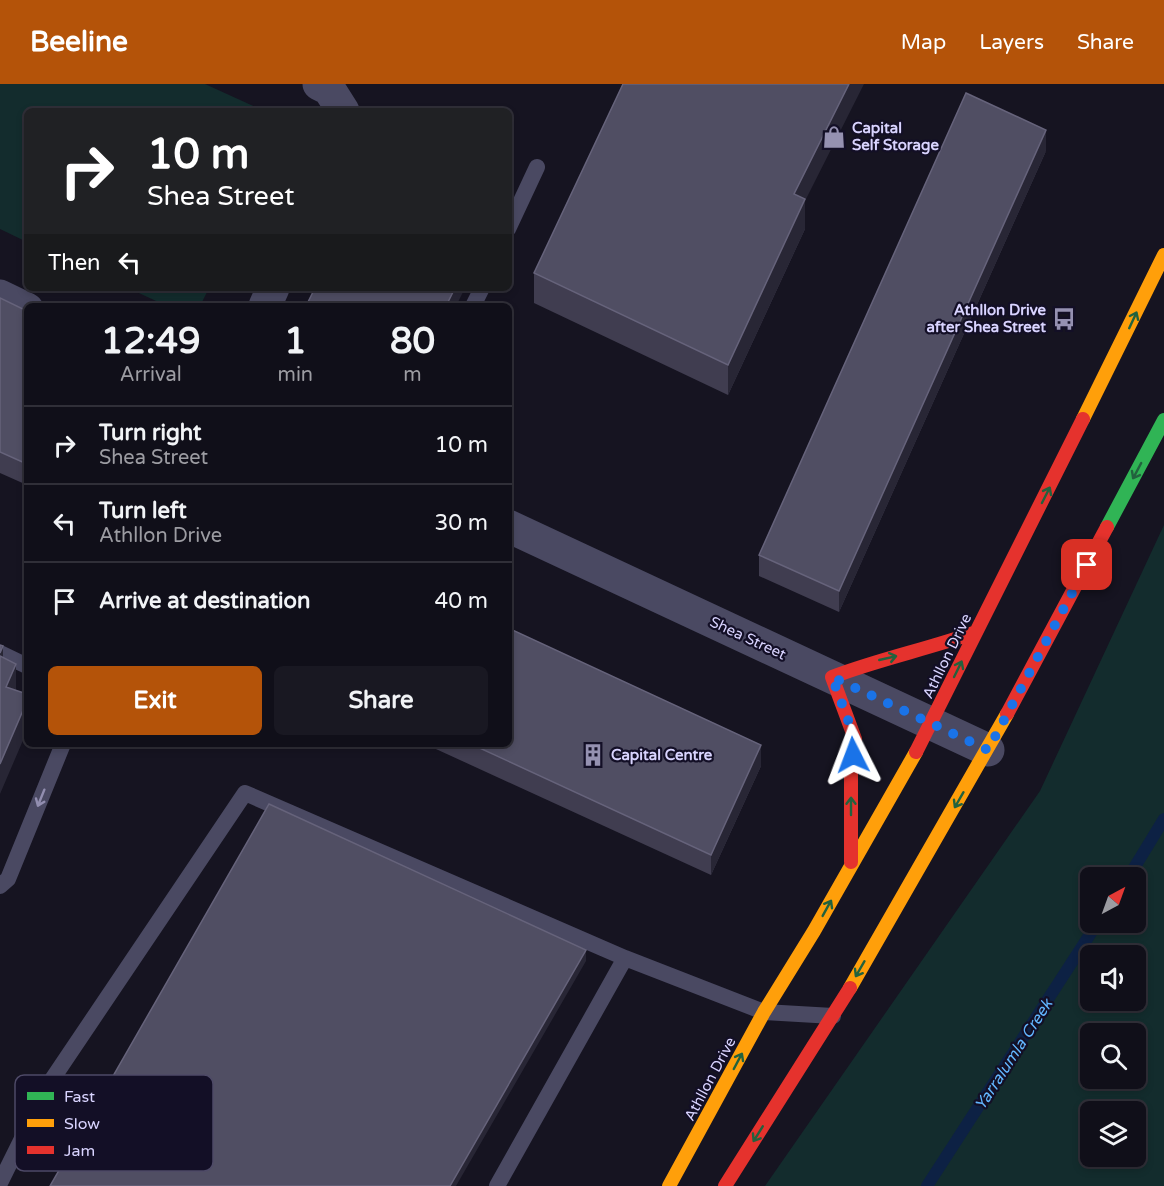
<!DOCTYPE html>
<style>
body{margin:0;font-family:"Varela Round",sans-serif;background:#191822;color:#f1f3f6;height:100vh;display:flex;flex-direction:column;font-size:22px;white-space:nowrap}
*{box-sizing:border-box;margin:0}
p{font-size:20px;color:#9c9ca2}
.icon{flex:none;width:33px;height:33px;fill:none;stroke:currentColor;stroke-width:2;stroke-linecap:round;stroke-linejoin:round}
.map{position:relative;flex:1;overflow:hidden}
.panel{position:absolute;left:24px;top:219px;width:488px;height:444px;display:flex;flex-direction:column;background:#100f19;border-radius:9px;box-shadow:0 3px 9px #0003,0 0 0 2px #302f38}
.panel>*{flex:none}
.guide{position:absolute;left:24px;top:24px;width:488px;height:183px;border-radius:9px;box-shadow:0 3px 9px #0003,0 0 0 2px #302f38;background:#202124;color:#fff;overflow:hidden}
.needle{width:39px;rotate:41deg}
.controls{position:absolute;left:1080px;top:783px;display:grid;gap:12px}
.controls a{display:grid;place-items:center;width:66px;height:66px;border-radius:9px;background:#100f19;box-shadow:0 3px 9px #0003,0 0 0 2px #302f38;font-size:30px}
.pin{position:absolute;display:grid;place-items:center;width:51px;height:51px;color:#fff;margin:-26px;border-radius:12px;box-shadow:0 3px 9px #0006}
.me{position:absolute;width:66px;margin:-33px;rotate:357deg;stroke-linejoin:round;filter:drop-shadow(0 0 4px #0008)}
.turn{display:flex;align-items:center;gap:21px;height:126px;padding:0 24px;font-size:27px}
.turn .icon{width:78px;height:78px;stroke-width:2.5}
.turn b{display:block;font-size:42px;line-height:51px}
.then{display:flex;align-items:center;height:57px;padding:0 24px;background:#0003;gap:12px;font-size:22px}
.eta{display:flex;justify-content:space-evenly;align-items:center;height:102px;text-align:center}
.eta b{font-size:36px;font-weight:700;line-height:42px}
.button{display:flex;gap:12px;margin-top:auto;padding:12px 24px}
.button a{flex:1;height:69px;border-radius:9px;background:#b45309;color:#fff;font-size:24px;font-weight:700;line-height:69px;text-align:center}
.button a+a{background:#191822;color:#f1f3f6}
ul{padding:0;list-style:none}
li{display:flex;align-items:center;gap:18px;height:78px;padding:0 24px;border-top:2px solid #302f38}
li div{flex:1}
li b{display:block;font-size:22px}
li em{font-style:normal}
header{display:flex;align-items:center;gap:36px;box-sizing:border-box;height:84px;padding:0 30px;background:#b45309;color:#fff}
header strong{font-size:28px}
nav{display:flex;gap:33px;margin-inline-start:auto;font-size:21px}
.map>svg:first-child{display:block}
</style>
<header>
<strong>Beeline</strong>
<nav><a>Map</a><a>Layers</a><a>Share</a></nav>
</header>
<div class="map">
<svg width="1164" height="1102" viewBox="0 0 1164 1102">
<rect width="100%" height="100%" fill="#161421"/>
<path fill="#132c2d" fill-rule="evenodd" d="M 0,0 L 205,0 L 264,27 L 27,27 L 27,158 L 0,145 Z
M 128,204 L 209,204 L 200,222 L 167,222 Z
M 1164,441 L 1164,1102 L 765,1102 L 1040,707 ZM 1090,794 L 1136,794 L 1136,838 L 1090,838 ZM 1090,872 L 1136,872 L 1136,916 L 1090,916 ZM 1090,950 L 1136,950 L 1136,994 L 1090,994 ZM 1090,1028 L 1136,1028 L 1136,1072 L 1090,1072 Z"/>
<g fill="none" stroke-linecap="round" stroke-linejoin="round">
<path stroke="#0d2144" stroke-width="12" d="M 1128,794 L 1164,735
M 927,1102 L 1098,838"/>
<path stroke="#4a4962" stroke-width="16" d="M 508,145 L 537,83
M 473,222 L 482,204
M 0,569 L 27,582
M 0,802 L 8,795 L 63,660
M 0,1099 L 49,1000 L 245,709 L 625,874 L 764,928 L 833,932
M 497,1102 L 625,874"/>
<path stroke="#4a4962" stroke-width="33" d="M 319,0 L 329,5 L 343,27
M 0,212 L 27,225
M 265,222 L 273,204
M 508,442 L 988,666"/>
<path stroke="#30b455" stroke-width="14" d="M 1107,443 L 1164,336"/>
<path stroke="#ff9f0a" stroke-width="14" d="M 1083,335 L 1164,171
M 850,904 L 1007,630
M 669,1102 L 764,928 L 814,847 L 916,668"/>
<path stroke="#e5322d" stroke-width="14" d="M 1007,630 L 1107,443
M 916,668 L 1083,335
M 851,778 L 851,687 L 855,655 L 832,593 C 879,575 928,565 976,548
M 725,1102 L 850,904"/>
</g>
<path fill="#403d50" d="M 1046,67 L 839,528 L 759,492 L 759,471 Z
M 805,117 L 805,145 L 728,311 L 534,219 L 534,189 Z
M 0,214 L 27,227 L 27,401 L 0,389 Z
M 425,660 L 508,660 L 761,682 L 711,791 Z"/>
<path fill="#282635" d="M 849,0 L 864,0 L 805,117 L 805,145 L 728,311 L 728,281 L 794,110 Z
M 1046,46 L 1046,67 L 839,528 L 839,507 Z
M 455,204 L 465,204 L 456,222 L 446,222 Z
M 3,562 L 3,592 L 0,599 L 0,569 Z
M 16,580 L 16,610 L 6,603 Z
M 27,617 L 27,647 L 0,710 L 0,680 Z
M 761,661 L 761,682 L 711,791 L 711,771 Z
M 586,866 L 586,877 L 456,1102 L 450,1102 Z"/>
<path fill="#504e63" stroke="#66637b" stroke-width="1.5" d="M 623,0 L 849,0 L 794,110 L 805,115 L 728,281 L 534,189 Z
M 966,9 L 1046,46 L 839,507 L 759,471 Z
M 315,204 L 455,204 L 446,222 L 306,222 Z
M 0,214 L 27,227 L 27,380 L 0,368 Z
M 508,544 L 761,661 L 711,771 L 471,660 L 508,660 Z
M 0,561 L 3,562 L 0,569 Z
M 0,572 L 16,580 L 6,603 L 27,610 L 27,617 L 0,680 Z
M 269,720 L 586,866 L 450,1102 L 50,1102 Z"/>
<defs><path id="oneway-shaft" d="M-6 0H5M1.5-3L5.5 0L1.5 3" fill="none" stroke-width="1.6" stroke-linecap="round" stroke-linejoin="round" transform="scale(1.5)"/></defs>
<g stroke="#22623e">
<use href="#oneway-shaft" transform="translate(1133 236) rotate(-65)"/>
<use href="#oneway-shaft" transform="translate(1137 387) rotate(118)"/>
<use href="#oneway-shaft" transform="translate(1046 411) rotate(-63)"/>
<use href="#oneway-shaft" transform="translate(888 574) rotate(-13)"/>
<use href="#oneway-shaft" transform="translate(958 585) rotate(-64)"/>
<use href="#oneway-shaft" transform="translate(959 716) rotate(120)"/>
<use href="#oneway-shaft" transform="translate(851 722) rotate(-90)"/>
<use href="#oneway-shaft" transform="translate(827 824) rotate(-61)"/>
<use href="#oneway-shaft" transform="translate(860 885) rotate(120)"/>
<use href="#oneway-shaft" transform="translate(738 977) rotate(-62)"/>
<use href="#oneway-shaft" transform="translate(758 1050) rotate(122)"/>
</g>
<use stroke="#928eb0" href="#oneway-shaft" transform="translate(41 714) rotate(112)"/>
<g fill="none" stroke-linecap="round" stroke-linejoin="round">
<path stroke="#1a73e8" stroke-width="10" stroke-dasharray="0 18" d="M 853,671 L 855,655 L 832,593 L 988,666 L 1087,481"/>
</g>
<defs>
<g id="shop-bare" transform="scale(1.8)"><path d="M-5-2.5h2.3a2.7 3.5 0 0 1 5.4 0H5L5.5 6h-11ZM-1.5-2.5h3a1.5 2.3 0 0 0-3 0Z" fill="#9591b1" stroke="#130f26" stroke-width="2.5" paint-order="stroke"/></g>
<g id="bus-bare" transform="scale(1.8)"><path d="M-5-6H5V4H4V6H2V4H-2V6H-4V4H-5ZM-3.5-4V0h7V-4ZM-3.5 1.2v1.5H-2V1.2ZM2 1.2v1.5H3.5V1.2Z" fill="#9591b1" stroke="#130f26" stroke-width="2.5" paint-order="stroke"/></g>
<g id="building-bare" transform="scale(1.8)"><path d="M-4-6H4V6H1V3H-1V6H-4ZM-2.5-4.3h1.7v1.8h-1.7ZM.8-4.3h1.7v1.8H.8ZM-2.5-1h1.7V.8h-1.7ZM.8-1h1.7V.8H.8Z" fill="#9591b1" stroke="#130f26" stroke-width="2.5" paint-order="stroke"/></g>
</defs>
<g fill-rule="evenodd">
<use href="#shop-bare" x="834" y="53"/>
<use href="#bus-bare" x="1064" y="235"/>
<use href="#building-bare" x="593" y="671"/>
</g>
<g text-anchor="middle" stroke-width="4.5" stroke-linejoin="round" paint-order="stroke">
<g font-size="15" font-weight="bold" fill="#d9d4ff" stroke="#130f26" text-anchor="start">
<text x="852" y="49">Capital<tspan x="852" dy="17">Self Storage</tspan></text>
<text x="1046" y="231" text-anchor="end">Athllon Drive<tspan x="1046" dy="17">after Shea Street</tspan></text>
<text x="611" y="676">Capital Centre</text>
</g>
<g font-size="15" fill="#d9d4ff" stroke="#130f26">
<text transform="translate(748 554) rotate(25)" y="5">Shea Street</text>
<text transform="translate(947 572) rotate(-64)" y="5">Athllon Drive</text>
<text transform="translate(710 995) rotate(-62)" y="5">Athllon Drive</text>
</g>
<g font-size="16" font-style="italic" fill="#62b6ff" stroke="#130f26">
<text transform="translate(1013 970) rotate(-57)" y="6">Yarralumla Creek</text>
</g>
</g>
<rect x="15" y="991" width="198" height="96" rx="9" fill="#130f26" stroke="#4e4a67" stroke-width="1.5"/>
<rect x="27" y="1008" width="27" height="8" fill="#30b455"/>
<rect x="27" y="1035" width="27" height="8" fill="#ff9f0a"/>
<rect x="27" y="1062" width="27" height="8" fill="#e5322d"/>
<g font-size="16" fill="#d9d4ff">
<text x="64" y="1018">Fast</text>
<text x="64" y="1045">Slow</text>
<text x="64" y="1072">Jam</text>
</g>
</svg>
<div class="controls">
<a><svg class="needle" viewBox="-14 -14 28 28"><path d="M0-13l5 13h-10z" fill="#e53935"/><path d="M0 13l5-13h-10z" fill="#9c9ca2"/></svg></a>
<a><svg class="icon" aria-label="sound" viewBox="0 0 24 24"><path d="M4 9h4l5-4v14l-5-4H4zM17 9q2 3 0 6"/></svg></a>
<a><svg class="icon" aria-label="search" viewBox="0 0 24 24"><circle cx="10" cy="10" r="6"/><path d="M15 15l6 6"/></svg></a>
<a><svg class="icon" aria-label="layers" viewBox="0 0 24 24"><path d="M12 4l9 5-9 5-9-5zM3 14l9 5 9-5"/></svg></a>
</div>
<div class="pin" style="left:1087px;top:481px;background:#d93025"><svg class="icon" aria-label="arrive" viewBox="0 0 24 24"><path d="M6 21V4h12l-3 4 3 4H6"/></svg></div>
<svg class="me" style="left:853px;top:671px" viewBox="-20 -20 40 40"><path d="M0-17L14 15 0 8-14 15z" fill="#1a73e8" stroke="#fff" stroke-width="4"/></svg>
<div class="guide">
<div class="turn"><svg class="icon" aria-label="right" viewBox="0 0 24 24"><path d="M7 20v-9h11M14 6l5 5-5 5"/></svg><div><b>10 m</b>Shea Street</div></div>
<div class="then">Then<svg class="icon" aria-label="left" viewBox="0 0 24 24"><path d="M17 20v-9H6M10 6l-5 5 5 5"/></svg></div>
</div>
<section class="panel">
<div class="eta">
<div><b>12:49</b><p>Arrival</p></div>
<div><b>1</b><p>min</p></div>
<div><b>80</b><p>m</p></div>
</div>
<ul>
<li><svg class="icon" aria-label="right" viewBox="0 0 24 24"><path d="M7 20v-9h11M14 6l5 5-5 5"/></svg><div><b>Turn right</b><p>Shea Street</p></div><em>10 m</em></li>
<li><svg class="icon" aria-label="left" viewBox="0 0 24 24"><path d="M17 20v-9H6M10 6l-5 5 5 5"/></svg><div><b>Turn left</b><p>Athllon Drive</p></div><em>30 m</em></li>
<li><svg class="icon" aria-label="arrive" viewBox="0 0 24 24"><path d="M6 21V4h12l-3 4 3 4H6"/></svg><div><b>Arrive at destination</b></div><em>40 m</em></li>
</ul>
<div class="button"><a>Exit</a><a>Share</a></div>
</section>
</div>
